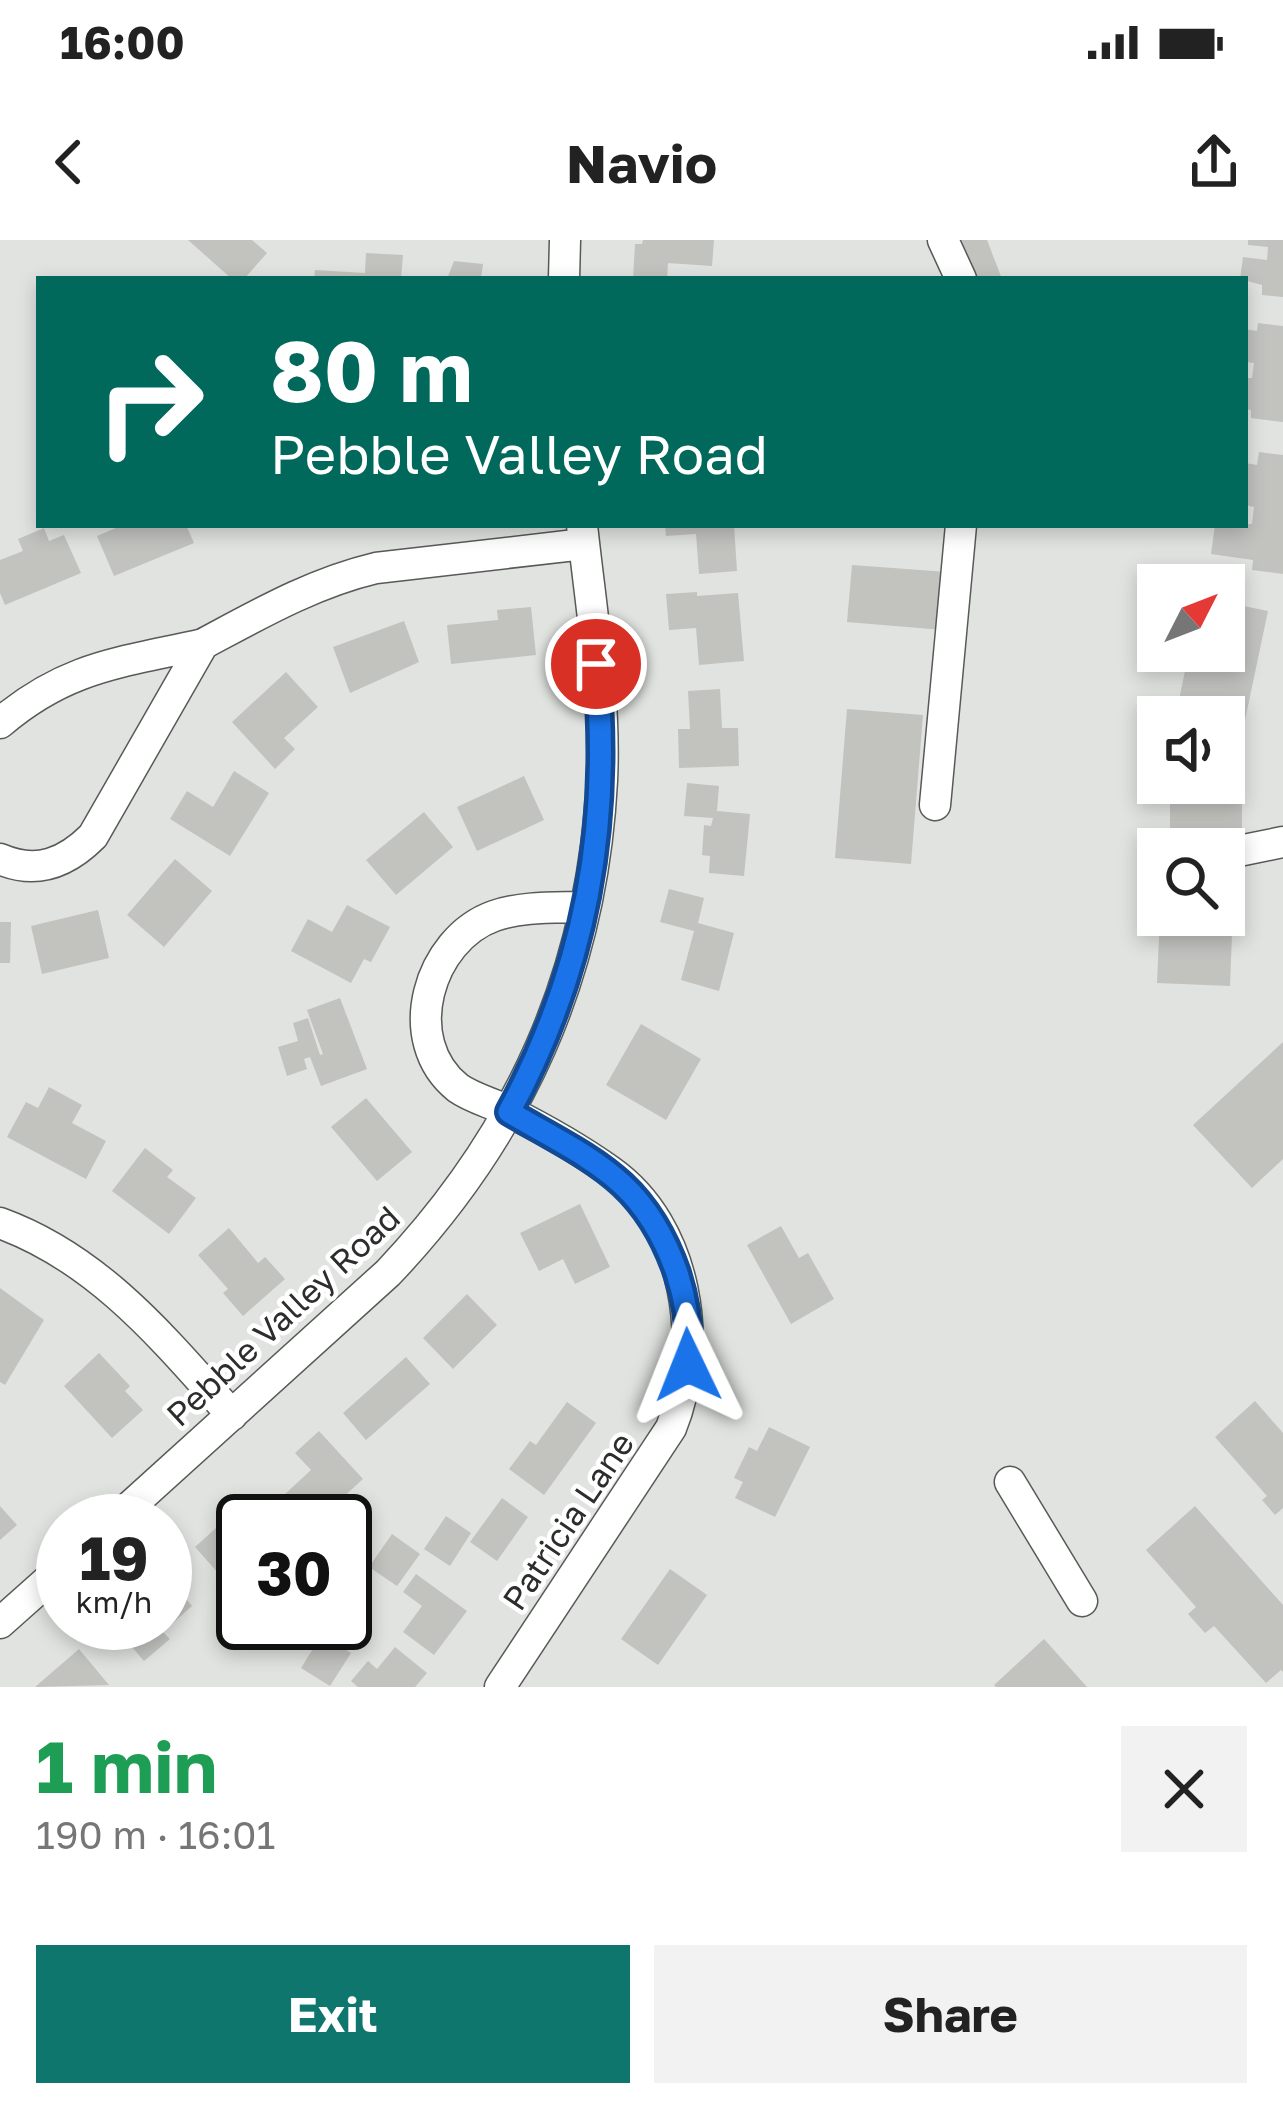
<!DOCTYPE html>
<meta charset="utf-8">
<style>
body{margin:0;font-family:"Golos Text",sans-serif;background:#f2f2f2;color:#222;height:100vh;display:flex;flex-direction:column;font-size:45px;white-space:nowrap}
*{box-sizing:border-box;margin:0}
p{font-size:39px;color:#767676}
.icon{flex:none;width:66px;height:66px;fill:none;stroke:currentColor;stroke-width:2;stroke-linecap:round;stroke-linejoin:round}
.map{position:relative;height:1447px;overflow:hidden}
.drawer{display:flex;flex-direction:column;background:#fff;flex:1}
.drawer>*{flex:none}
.banner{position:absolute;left:36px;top:36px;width:1212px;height:252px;border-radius:0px;box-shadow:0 6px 18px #0003;background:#00695c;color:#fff;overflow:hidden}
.needle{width:78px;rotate:48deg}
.fabs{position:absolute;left:1137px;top:324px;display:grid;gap:24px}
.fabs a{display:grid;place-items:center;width:108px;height:108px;border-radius:0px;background:#fff;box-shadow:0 6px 18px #0003;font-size:60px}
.speed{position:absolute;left:36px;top:1254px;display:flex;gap:24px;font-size:60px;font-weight:700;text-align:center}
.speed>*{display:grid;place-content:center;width:156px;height:156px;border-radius:50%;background:#fff;box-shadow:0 6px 18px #0003;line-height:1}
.speed small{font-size:30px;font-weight:400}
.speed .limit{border:6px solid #111;border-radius:18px;background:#fff;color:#111}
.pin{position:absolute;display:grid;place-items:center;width:102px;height:102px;color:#fff;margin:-51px;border:6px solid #fff;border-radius:50%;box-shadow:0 3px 12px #0007}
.me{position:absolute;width:132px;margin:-66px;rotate:358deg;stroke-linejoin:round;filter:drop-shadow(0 0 9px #0008)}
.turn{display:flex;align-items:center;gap:42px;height:252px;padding:0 36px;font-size:54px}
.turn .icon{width:156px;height:156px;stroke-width:2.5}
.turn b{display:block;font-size:84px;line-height:102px}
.round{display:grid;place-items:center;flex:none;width:126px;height:126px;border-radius:0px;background:#f2f2f2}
.summary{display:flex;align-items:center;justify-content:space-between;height:204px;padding:0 36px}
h1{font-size:72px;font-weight:700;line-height:90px;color:#1e9e55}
.action{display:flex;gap:24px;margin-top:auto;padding:24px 36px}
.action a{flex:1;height:138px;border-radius:0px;background:#0f766e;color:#fff;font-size:48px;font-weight:700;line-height:138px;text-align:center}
.action a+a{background:#f2f2f2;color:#222}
.status{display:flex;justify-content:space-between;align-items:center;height:84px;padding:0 60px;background:#fff;direction:ltr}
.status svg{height:33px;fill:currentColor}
header{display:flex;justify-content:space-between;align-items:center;height:156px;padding:0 36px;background:#fff;font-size:54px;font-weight:700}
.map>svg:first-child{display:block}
</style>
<div class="status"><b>16:00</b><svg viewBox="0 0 49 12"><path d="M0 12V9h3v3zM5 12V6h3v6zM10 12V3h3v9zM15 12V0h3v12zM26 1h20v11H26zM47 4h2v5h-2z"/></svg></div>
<header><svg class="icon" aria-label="back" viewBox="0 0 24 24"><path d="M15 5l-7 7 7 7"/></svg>Navio<svg class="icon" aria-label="share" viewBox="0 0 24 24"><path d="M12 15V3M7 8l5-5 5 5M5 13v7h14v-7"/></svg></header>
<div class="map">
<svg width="1283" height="1447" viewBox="0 0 1283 1447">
<rect width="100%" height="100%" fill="#e0e3df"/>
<path fill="#c2c3bf" d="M 188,0 L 252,0 L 267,13 L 244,39 L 232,39 Z
M 643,0 L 714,0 L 712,26 L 668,23 L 667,39 L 633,39 L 635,4 L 642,4 Z
M 957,0 L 987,0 L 1002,39 L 972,39 Z
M 1248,0 L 1283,0 L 1283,57 L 1262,55 L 1262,45 L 1240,39 L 1243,17 L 1267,20 L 1268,7 L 1248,5 Z
M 366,13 L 403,15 L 401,39 L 314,39 L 315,30 L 365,33 Z
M 454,21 L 483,24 L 481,39 L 447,39 Z
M 1258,83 L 1283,86 L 1283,182 L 1251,178 L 1251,170 L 1245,169 L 1245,138 L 1252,138 L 1254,123 L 1245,122 L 1245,89 L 1257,91 Z
M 1259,212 L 1283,215 L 1283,334 L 1252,330 L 1253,320 L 1211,314 L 1215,285 L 1252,284 L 1254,267 L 1245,265 L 1245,223 L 1257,225 Z
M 123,285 L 186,285 L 194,303 L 114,336 L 97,296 Z
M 665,285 L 734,285 L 737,331 L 699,334 L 696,294 L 666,296 Z
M 44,288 L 49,301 L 64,295 L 81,333 L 5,365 L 0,353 L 0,320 L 23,311 L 18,299 Z
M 852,325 L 947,332 L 943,390 L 847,382 Z
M 697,352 L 697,356 L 738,353 L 744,421 L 699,425 L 696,388 L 669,390 L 666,354 Z
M 1224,362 L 1268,371 L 1245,480 L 1178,465 L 1189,411 L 1224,411 Z
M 531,367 L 536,415 L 451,424 L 447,385 L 498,380 L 497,370 Z
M 404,381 L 419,422 L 350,453 L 333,407 Z
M 286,432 L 318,467 L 284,498 L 295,509 L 275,529 L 232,482 Z
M 720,449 L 722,488 L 738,488 L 739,526 L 679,528 L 678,489 L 690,489 L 688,451 Z
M 847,469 L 923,475 L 911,624 L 835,618 Z
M 1224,505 L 1242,505 L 1242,589 L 1170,589 L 1170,543 L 1224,543 Z
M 234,531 L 269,553 L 230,616 L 170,579 L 187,551 L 213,567 Z
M 524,536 L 544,580 L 477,611 L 457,567 Z
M 687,543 L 719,546 L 717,571 L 750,574 L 744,636 L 709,633 L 710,616 L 702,615 L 704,585 L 711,586 L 713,578 L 684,576 Z
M 424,572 L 453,607 L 396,655 L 366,620 Z
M 175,619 L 212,651 L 164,707 L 127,675 Z
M 1224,642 L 1234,642 L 1230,746 L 1157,743 L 1160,675 L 1224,675 Z
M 669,649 L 704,658 L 698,683 L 734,693 L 719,751 L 681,740 L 694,691 L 660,682 Z
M 347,665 L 390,687 L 371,722 L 364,719 L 351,743 L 291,711 L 308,679 L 332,692 Z
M 98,670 L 109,718 L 42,734 L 31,686 Z
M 0,682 L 11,682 L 10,723 L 0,723 Z
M 340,758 L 367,829 L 321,846 L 310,817 L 304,819 L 307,829 L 287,836 L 278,807 L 298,801 L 293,783 L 308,778 L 320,815 L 323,814 L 307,770 Z
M 641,784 L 701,819 L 666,880 L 606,845 Z
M 1283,802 L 1283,919 L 1252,948 L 1193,885 Z
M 49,847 L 82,865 L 72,883 L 106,901 L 86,939 L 7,897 L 26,862 L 38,868 Z
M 366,858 L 412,912 L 377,941 L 331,887 Z
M 145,908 L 173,930 L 167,937 L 196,958 L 169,994 L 112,951 Z
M 580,964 L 610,1027 L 575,1044 L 563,1019 L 539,1031 L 520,993 Z
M 781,986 L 799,1018 L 808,1013 L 834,1059 L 791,1084 L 747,1005 Z
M 229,988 L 258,1023 L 265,1017 L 285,1039 L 243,1076 L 223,1053 L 228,1049 L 198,1015 Z
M 0,1048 L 44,1080 L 5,1145 L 0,1142 Z
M 467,1054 L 497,1085 L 453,1129 L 423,1098 Z
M 99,1113 L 130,1146 L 125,1151 L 143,1170 L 112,1198 L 64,1146 Z
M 406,1117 L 430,1144 L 366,1200 L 343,1173 Z
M 1255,1161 L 1283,1193 L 1283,1268 L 1275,1275 L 1262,1260 L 1267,1256 L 1215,1197 Z
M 567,1162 L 596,1183 L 544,1255 L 509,1229 L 530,1201 L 536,1205 Z
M 769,1187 L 810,1207 L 775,1277 L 735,1258 L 743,1242 L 734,1238 L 749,1207 L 757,1211 Z
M 319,1191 L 363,1239 L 317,1281 L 308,1281 L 284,1255 L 311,1230 L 295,1213 Z
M 502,1258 L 528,1277 L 497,1321 L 470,1302 Z
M 248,1259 L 268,1281 L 243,1281 L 243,1347 L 236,1353 L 195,1307 Z
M 0,1266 L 17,1285 L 0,1300 Z
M 1195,1266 L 1283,1365 L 1283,1432 L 1281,1430 L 1266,1443 L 1214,1386 L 1205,1393 L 1188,1374 L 1196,1367 L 1146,1310 Z
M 446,1276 L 471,1293 L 450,1326 L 424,1309 Z
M 392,1294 L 420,1314 L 397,1346 L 369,1327 Z
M 670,1329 L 707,1355 L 658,1425 L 621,1399 Z
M 165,1334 L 192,1366 L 163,1392 L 170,1399 L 144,1421 L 111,1383 L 165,1383 Z
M 416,1334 L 467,1371 L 434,1415 L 403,1392 L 422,1366 L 403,1352 Z
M 322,1394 L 351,1413 L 330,1446 L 301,1428 Z
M 1044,1399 L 1087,1447 L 996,1447 L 994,1445 Z
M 395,1407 L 427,1433 L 415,1447 L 358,1447 L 351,1441 L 368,1421 L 377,1429 Z
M 79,1409 L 109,1445 L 35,1447 Z"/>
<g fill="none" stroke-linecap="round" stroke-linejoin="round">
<g stroke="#575a57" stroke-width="33">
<path id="minor" d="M 943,0 L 961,39
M 564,39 L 565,0
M 203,404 C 259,374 313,343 376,328 L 584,304
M 0,483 C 67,426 120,423 203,404 L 93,596 C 66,623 37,635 0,619
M 935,565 L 961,285
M 1224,614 L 1283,602
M 1156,627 L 1158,626
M 0,983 C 99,1019 164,1099 232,1175
M 1010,1242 L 1082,1361
M 114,1281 L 388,1033 C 520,894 592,733 602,541 C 606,456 591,369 582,285
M 0,1383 L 63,1327
M 500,1447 L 671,1188 C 705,1105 688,986 610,931 C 579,909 542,888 508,871 C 492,863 472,858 458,848 C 398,800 429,699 494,676 C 522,666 556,668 585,667"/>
</g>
<use href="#minor" stroke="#fff" stroke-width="30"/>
</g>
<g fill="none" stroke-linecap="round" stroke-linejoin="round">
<g stroke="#114b97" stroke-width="30">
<path id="route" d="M 596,424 C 612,584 586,730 509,872 C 591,920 644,938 677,1033 C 687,1064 691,1093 688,1125"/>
</g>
<use href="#route" stroke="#1a73e8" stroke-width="21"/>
</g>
<g text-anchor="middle" stroke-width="9" stroke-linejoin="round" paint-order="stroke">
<g font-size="33" fill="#2c2d2c" stroke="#fff">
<text transform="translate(283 1076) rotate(-43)" y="12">Pebble Valley Road</text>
<text transform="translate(568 1281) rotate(-56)" y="12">Patricia Lane</text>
</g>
</g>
</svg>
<div class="fabs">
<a><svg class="needle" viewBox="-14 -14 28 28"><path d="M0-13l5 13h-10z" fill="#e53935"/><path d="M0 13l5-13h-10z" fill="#767676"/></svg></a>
<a><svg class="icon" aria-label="sound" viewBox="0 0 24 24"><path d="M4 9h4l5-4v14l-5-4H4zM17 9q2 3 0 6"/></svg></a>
<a><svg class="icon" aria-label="search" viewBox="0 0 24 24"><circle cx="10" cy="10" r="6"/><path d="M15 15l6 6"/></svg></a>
</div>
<div class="speed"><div>19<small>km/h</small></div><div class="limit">30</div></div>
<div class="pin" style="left:596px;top:424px;background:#d93025"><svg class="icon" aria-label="arrive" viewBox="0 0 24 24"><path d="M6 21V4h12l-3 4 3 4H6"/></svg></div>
<svg class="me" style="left:688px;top:1125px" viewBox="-20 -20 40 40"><path d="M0-17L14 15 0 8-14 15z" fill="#1a73e8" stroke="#fff" stroke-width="4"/></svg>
<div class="banner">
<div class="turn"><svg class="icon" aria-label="right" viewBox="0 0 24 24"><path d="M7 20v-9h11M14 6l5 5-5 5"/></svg><div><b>80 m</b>Pebble Valley Road</div></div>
</div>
</div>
<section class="drawer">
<div class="summary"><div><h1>1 min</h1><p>190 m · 16:01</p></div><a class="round"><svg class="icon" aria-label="close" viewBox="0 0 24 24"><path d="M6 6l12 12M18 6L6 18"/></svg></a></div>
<div class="action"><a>Exit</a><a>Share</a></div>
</section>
